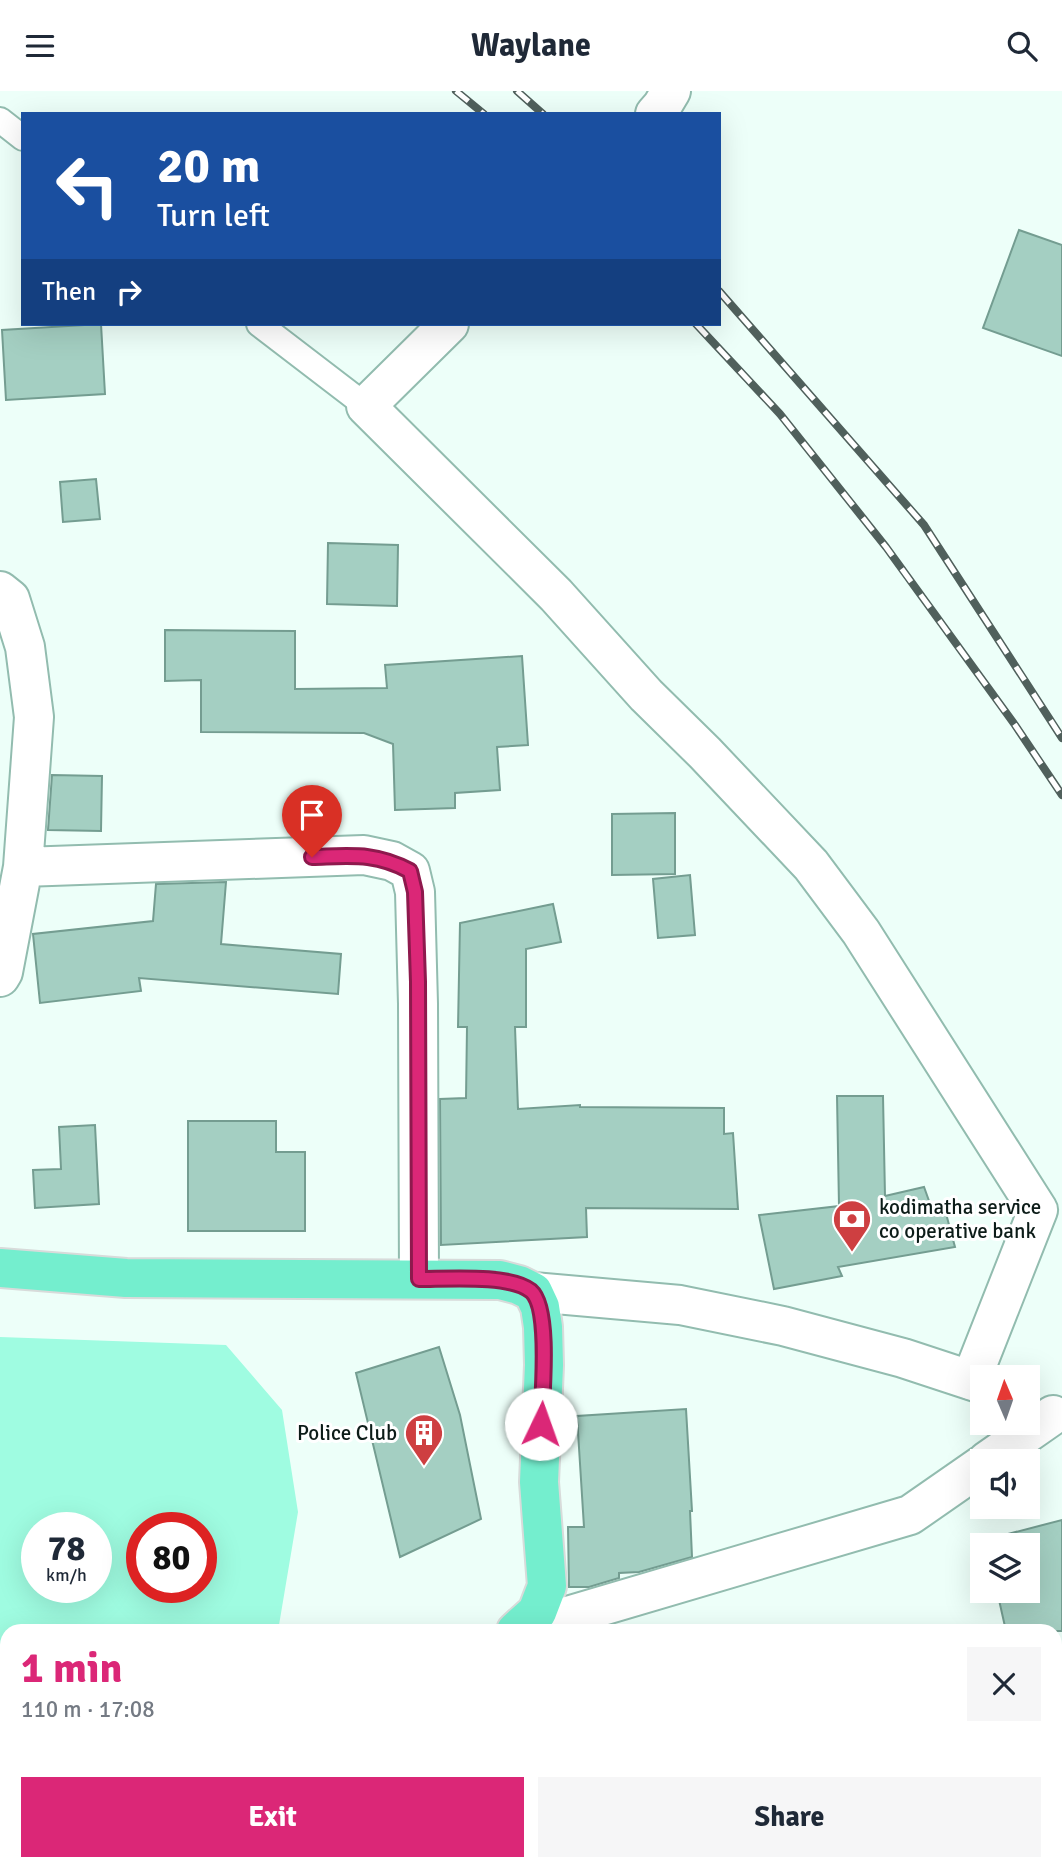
<!DOCTYPE html>
<meta charset="utf-8">
<style>
body{margin:0;font-family:Signika,sans-serif;background:#f6f6f7;color:#1f2937;height:100vh;display:flex;flex-direction:column;font-size:26px;white-space:nowrap}
*{box-sizing:border-box;margin:0}
p{font-size:23px;color:#747a83}
.icon{flex:none;width:38px;height:38px;fill:none;stroke:currentColor;stroke-width:2;stroke-linecap:round;stroke-linejoin:round}
.map{position:relative;flex:1;overflow:hidden}
.panel{position:absolute;left:0px;top:1533px;width:1062px;height:247px;display:flex;flex-direction:column;background:#fff;border-radius:21px 21px 0 0;box-shadow:0 7px 28px #0002}
.panel>*{flex:none}
.top-card{position:absolute;left:21px;top:21px;width:700px;height:214px;border-radius:0px;box-shadow:0 7px 28px #0002;background:#1a4fa0;color:#fff;overflow:hidden}
.needle{width:46px;rotate:358deg}
.buttons{position:absolute;left:970px;top:1274px;display:grid;gap:14px}
.buttons a{display:grid;place-items:center;width:70px;height:70px;border-radius:0px;background:#fff;box-shadow:0 7px 28px #0002;font-size:35px}
.speed{position:absolute;left:21px;top:1421px;display:flex;gap:14px;font-size:35px;font-weight:700;text-align:center}
.speed>*{display:grid;place-content:center;width:91px;height:91px;border-radius:50%;background:#fff;box-shadow:0 7px 28px #0002;line-height:1}
.speed small{font-size:18px;font-weight:400}
.speed .limit{border:10px solid #d22;background:#fff;color:#111}
.pin{position:absolute;display:grid;place-items:center;width:60px;height:60px;color:#fff;margin:-72px -30px;border-radius:50% 50% 50% 0;rotate:-45deg;box-shadow:0 0 7px #0007}
.pin .icon{rotate:45deg}
.me{position:absolute;width:77px;margin:-38px;rotate:3deg;stroke-linejoin:round;filter:drop-shadow(0 0 5px #0008)}
.turn{display:flex;align-items:center;gap:24px;height:147px;padding:0 21px;font-size:32px}
.turn .icon{width:91px;height:91px;stroke-width:2.5}
.turn b{display:block;font-size:49px;line-height:60px}
.then{display:flex;align-items:center;height:66px;padding:0 21px;background:#0003;gap:14px;font-size:26px}
.round{display:grid;place-items:center;flex:none;width:74px;height:74px;border-radius:0px;background:#f6f6f7}
.summary{display:flex;align-items:center;justify-content:space-between;height:119px;padding:0 21px}
h1{font-size:42px;font-weight:700;line-height:52px;color:#db2777}
.action{display:flex;gap:14px;margin-top:auto;padding:14px 21px}
.action a{flex:1;height:80px;border-radius:0px;background:#db2777;color:#fff;font-size:28px;font-weight:700;line-height:80px;text-align:center}
.action a+a{background:#f6f6f7;color:#1f2937}
header{display:flex;justify-content:space-between;align-items:center;height:91px;padding:0 21px;background:#fff;font-size:32px;font-weight:700}
.map>svg:first-child{display:block}
</style>
<header><svg class="icon" aria-label="menu" viewBox="0 0 24 24"><path d="M4 6h16M4 12h16M4 18h16"/></svg>Waylane<svg class="icon" aria-label="search" viewBox="0 0 24 24"><circle cx="10" cy="10" r="6"/><path d="M15 15l6 6"/></svg></header>
<div class="map">
<svg width="1062" height="1779" viewBox="0 0 1062 1779">
<rect width="100%" height="100%" fill="#edfff9"/>
<path fill="#9ffce1" fill-rule="evenodd" d="M 0,1246 L 226,1254 L 282,1319 L 298,1421 L 278,1540 L 7,1540 L 7,1698 L 0,1699 ZM 37,1437 L 96,1437 L 96,1496 L 37,1496 ZM 142,1437 L 201,1437 L 201,1496 L 142,1496 Z"/>
<path fill="#a4cfc2" stroke="#749d91" stroke-width="2" d="M 1019,139 L 1062,154 L 1062,265 L 983,237 Z
M 101,233 L 105,303 L 6,309 L 2,239 Z
M 96,388 L 100,428 L 63,431 L 60,391 Z
M 328,452 L 398,454 L 397,515 L 327,513 Z
M 165,539 L 295,540 L 295,598 L 387,597 L 385,574 L 522,565 L 528,654 L 497,656 L 500,699 L 455,702 L 455,717 L 395,719 L 393,653 L 364,642 L 201,641 L 201,589 L 165,590 Z
M 52,684 L 102,685 L 101,740 L 48,739 Z
M 675,722 L 675,783 L 612,784 L 612,723 Z
M 690,784 L 695,844 L 658,847 L 653,788 Z
M 226,791 L 221,853 L 341,863 L 338,903 L 139,887 L 141,900 L 40,912 L 33,843 L 153,830 L 156,793 Z
M 553,813 L 561,851 L 526,858 L 526,936 L 515,936 L 518,1018 L 580,1014 L 580,1016 L 724,1017 L 724,1043 L 733,1042 L 738,1118 L 586,1117 L 587,1146 L 441,1154 L 440,1008 L 466,1007 L 467,936 L 458,936 L 460,832 Z
M 837,1005 L 883,1005 L 885,1105 L 924,1096 L 933,1121 L 945,1119 L 955,1156 L 838,1176 L 842,1185 L 774,1198 L 759,1124 L 839,1115 Z
M 188,1030 L 276,1030 L 276,1061 L 305,1061 L 305,1140 L 188,1140 Z
M 95,1034 L 99,1113 L 35,1117 L 33,1079 L 61,1078 L 59,1036 Z
M 439,1256 L 460,1324 L 481,1428 L 400,1466 L 356,1282 Z
M 686,1318 L 692,1420 L 690,1420 L 692,1466 L 639,1481 L 619,1482 L 619,1487 L 589,1496 L 569,1496 L 568,1436 L 584,1436 L 577,1325 Z
M 1062,1429 L 1062,1540 L 1006,1540 L 997,1500 L 1027,1500 L 1027,1454 L 1010,1454 L 1008,1443 Z"/>
<g fill="none" stroke-linecap="round" stroke-linejoin="round">
<g stroke="#92bcaf" stroke-width="28">
<path id="lane" d="M 0,29 L 23,47
M 259,233 L 366,315"/>
</g>
<g stroke="#92bcaf" stroke-width="42">
<path id="street" d="M 655,23 L 662,15 L 671,0
M 449,233 L 366,315 L 556,504 L 646,604 L 705,662 L 811,774 L 861,841 L 1038,1119 L 971,1289
M 0,500 L 10,508 L 25,556 L 34,626 L 23,776 L 3,881 L 0,886
M 23,776 L 364,764 L 392,770 L 410,780 L 415,801 L 418,913 L 419,1188
M 0,1688 L 7,1688"/>
</g>
<g stroke="#92bcaf" stroke-width="42">
<path id="secondary" d="M 533,1201 L 680,1214 L 783,1235 L 903,1267 L 982,1293
M 987,1370 L 1053,1324
M 517,1540 L 910,1424 L 982,1374"/>
</g>
<g stroke="#d8dbda" stroke-width="42">
<path id="highway" d="M 0,1177 L 126,1187 L 500,1189 L 519,1194 L 533,1201 L 540,1216 L 543,1236 L 544,1274 L 539,1391 L 547,1495 L 537,1521 L 516,1540
M 337,1773 L 337,1779"/>
</g>
<use href="#lane" stroke="#fff" stroke-width="24"/>
<use href="#street" stroke="#fff" stroke-width="38"/>
<use href="#secondary" stroke="#fff" stroke-width="38"/>
<use href="#highway" stroke="#74eece" stroke-width="38"/>
<g stroke="#50605c" stroke-width="8">
<path id="rail" d="M 456,0 L 484,23
M 517,0 L 543,23
M 719,200 L 924,434 L 1062,647
M 696,233 L 780,323 L 886,456 L 1015,634 L 1062,704"/>
</g>
<use href="#rail" stroke="#fff" stroke-width="5" stroke-dasharray="16" stroke-linecap="butt"/>
</g>
<g fill="none" stroke-linecap="round" stroke-linejoin="round">
<g stroke="#8e194d" stroke-width="18">
<path id="route" d="M 312,766 C 350,765 375,761 410,780 L 415,801 L 418,891 L 419,1188 C 447,1188 510,1183 531,1200 C 551,1217 542,1307 541,1333"/>
</g>
<use href="#route" stroke="#db2777" stroke-width="12"/>
</g>
<defs>
<g id="bank-pin" transform="scale(2.0125)"><path d="M0 17L-7.5 6A9.5 9.5 0 1 1 7.5 6Z" fill="#ce3f41" stroke="#fff"/><path d="M-6-4H6V4H-6ZM0-2.3a2.3 2.3 0 1 0 0 4.6a2.3 2.3 0 1 0 0-4.6Z" fill="#fff"/></g>
<g id="building-pin" transform="scale(2.0125)"><path d="M0 17L-7.5 6A9.5 9.5 0 1 1 7.5 6Z" fill="#ce3f41" stroke="#fff"/><path d="M-4-6H4V6H1V3H-1V6H-4ZM-2.5-4.3h1.7v1.8h-1.7ZM.8-4.3h1.7v1.8H.8ZM-2.5-1h1.7V.8h-1.7ZM.8-1h1.7V.8H.8Z" fill="#fff"/></g>
</defs>
<g fill-rule="evenodd">
<use href="#bank-pin" x="852" y="1128"/>
<use href="#building-pin" x="424" y="1342"/>
</g>
<g text-anchor="middle" stroke-width="6" stroke-linejoin="round" paint-order="stroke">
<g font-size="21" fill="#0c1c18" stroke="#fff" text-anchor="start">
<text x="879" y="1123">kodimatha service<tspan x="879" dy="24">co operative bank</tspan></text>
<text x="397" y="1349" text-anchor="end">Police Club</text>
</g>
</g>
</svg>
<div class="buttons">
<a><svg class="needle" viewBox="-14 -14 28 28"><path d="M0-13l5 13h-10z" fill="#e53935"/><path d="M0 13l5-13h-10z" fill="#747a83"/></svg></a>
<a><svg class="icon" aria-label="sound" viewBox="0 0 24 24"><path d="M4 9h4l5-4v14l-5-4H4zM17 9q2 3 0 6"/></svg></a>
<a><svg class="icon" aria-label="layers" viewBox="0 0 24 24"><path d="M12 4l9 5-9 5-9-5zM3 14l9 5 9-5"/></svg></a>
</div>
<div class="speed"><div>78<small>km/h</small></div><div class="limit">80</div></div>
<div class="pin" style="left:312px;top:766px;background:#d93025"><svg class="icon" aria-label="arrive" viewBox="0 0 24 24"><path d="M6 21V4h12l-3 4 3 4H6"/></svg></div>
<svg class="me" style="left:541px;top:1333px" viewBox="-20 -20 40 40"><circle r="19" fill="#fff"/><path d="M0-13L10 11 0 6-10 11z" fill="#db2777"/></svg>
<div class="top-card">
<div class="turn"><svg class="icon" aria-label="left" viewBox="0 0 24 24"><path d="M17 20v-9H6M10 6l-5 5 5 5"/></svg><div><b>20 m</b>Turn left</div></div>
<div class="then">Then<svg class="icon" aria-label="right" viewBox="0 0 24 24"><path d="M7 20v-9h11M14 6l5 5-5 5"/></svg></div>
</div>
<section class="panel">
<div class="summary"><div><h1>1 min</h1><p>110 m · 17:08</p></div><a class="round"><svg class="icon" aria-label="close" viewBox="0 0 24 24"><path d="M6 6l12 12M18 6L6 18"/></svg></a></div>
<div class="action"><a>Exit</a><a>Share</a></div>
</section>
</div>
